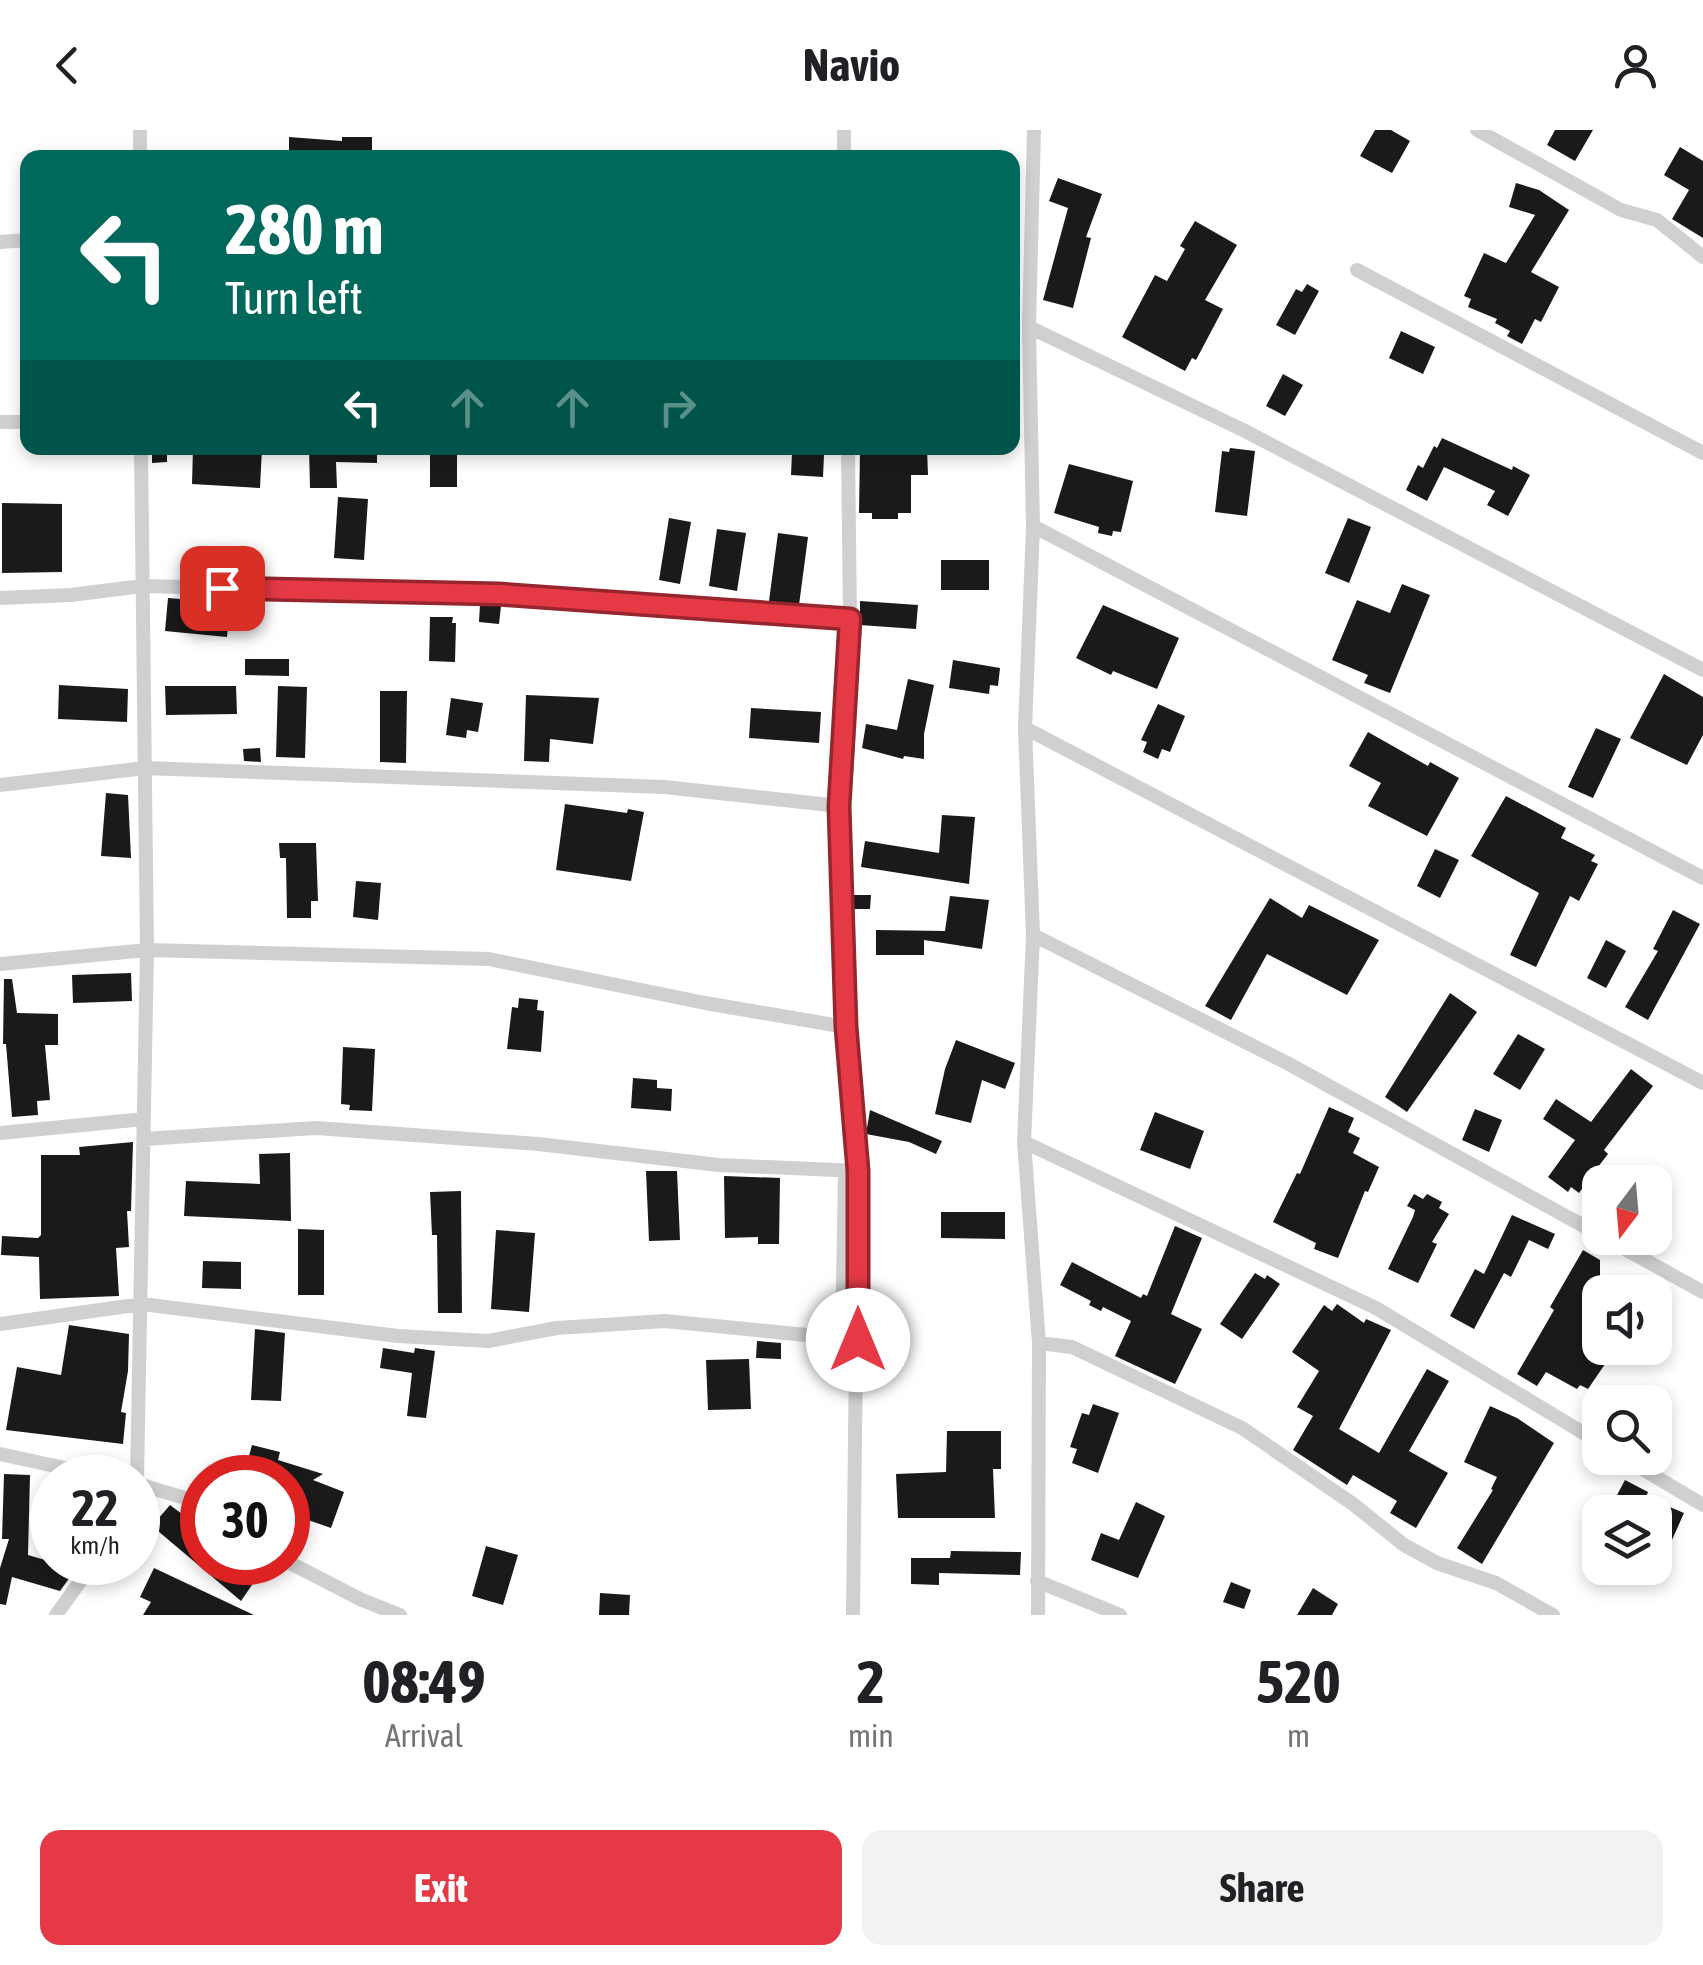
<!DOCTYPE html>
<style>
body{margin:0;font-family:"Asap Condensed",sans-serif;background:#f2f2f2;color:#202124;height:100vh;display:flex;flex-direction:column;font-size:38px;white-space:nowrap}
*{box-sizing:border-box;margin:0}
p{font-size:32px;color:#757577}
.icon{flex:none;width:55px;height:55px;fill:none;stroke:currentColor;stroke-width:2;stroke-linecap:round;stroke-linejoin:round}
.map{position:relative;height:1485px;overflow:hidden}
.details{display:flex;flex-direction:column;background:#fff;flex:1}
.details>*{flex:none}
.hud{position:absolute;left:20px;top:20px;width:1000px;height:305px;border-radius:20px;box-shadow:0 5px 15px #0003;background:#00695c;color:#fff;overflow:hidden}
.needle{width:65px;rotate:196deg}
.controls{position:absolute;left:1582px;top:1035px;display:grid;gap:20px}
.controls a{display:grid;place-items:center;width:90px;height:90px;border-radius:20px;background:#fff;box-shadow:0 5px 15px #0003;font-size:50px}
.speed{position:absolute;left:30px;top:1325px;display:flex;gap:20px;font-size:50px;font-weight:700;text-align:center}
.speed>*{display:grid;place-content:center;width:130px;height:130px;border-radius:50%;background:#fff;box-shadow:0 5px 15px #0003;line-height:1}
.speed small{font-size:25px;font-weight:400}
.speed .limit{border:15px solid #d22;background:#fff;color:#111}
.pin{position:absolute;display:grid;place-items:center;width:85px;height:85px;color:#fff;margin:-42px;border-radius:20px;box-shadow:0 5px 15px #0006}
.me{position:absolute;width:110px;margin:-55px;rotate:0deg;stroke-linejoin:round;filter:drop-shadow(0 0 8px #0008)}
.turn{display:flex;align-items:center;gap:35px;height:210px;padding:0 40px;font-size:45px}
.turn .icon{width:130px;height:130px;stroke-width:2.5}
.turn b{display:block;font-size:70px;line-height:85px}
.lanes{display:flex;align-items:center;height:95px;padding:0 40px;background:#0003;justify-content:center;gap:50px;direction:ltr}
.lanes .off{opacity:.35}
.eta{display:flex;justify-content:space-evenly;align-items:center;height:170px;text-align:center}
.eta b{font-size:60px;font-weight:700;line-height:70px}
.button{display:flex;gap:20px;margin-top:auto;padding:20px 40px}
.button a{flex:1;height:115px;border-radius:20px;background:#e63946;color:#fff;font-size:40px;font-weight:700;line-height:115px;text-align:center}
.button a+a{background:#f2f2f2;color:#202124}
header{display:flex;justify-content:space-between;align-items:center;height:130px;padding:0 40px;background:#fff;font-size:45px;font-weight:700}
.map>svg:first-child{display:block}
</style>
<header><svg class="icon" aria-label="back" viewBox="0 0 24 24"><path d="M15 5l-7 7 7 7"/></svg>Navio<svg class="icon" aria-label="person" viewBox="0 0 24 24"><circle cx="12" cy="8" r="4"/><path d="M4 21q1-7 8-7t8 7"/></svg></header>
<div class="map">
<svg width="1703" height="1485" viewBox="0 0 1703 1485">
<rect width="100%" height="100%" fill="#fff"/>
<path fill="#1a1a1a" d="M 1375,0 L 1391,0 L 1410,11 L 1392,43 L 1360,26 Z
M 1555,0 L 1593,0 L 1575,31 L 1547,15 Z
M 289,7 L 342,11 L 342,7 L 372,7 L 372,28 L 289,28 Z
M 1680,17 L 1703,31 L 1703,108 L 1672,89 L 1689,60 L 1664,45 Z
M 1058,48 L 1102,64 L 1086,107 L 1091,108 L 1073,178 L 1043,170 L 1068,78 L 1049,71 Z
M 1516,53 L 1539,60 L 1569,80 L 1531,142 L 1559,157 L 1541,192 L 1535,189 L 1522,214 L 1507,206 L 1510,201 L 1495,193 L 1497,189 L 1468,177 L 1471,169 L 1464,166 L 1484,123 L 1506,133 L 1535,85 L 1509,77 Z
M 1195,91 L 1237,115 L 1205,170 L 1223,179 L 1196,230 L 1192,228 L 1185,241 L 1122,207 L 1155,145 L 1167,151 L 1185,119 L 1180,116 Z
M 1307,154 L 1319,161 L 1295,205 L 1276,195 L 1296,159 L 1302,162 Z
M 1401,201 L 1435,217 L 1423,244 L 1389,228 Z
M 1283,244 L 1303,255 L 1285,286 L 1266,276 Z
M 1442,308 L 1512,340 L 1513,336 L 1530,345 L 1508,386 L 1487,375 L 1495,361 L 1444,337 L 1427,371 L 1406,360 L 1418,335 L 1423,338 L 1434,316 L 1437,318 Z
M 152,318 L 167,318 L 167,332 L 152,333 Z
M 193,318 L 262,318 L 260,358 L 192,354 Z
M 309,318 L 377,318 L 377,333 L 336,332 L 337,358 L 310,358 Z
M 430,318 L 457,318 L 457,357 L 430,357 Z
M 927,318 L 928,345 L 911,345 L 911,383 L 898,383 L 898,389 L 872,389 L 872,383 L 859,383 L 860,321 Z
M 1230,318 L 1255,321 L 1247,386 L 1215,382 L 1222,321 L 1229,322 Z
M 792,323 L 824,325 L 823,347 L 791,345 Z
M 1069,334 L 1133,351 L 1121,402 L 1113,401 L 1112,406 L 1098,403 L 1099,397 L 1054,383 Z
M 338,367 L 368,369 L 364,430 L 334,428 Z
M 2,373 L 62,374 L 62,442 L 2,443 Z
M 669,388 L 691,392 L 680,454 L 659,450 Z
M 1348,388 L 1371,397 L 1349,453 L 1325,443 Z
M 717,399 L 746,403 L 737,461 L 709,456 Z
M 778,403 L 808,407 L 799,475 L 769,471 Z
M 941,430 L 989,430 L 989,460 L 941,460 Z
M 1402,454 L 1430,465 L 1390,563 L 1364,553 L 1368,545 L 1332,530 L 1357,470 L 1390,483 Z
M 168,468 L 230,473 L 227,507 L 165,501 Z
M 860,471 L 918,475 L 916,499 L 860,495 Z
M 480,474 L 501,476 L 499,494 L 479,492 Z
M 1103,475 L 1179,508 L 1157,559 L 1113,541 L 1111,545 L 1076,528 Z
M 430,487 L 453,487 L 452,493 L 456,493 L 455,532 L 429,531 Z
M 245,529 L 289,529 L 289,546 L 245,545 Z
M 953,530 L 1000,538 L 998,556 L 990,555 L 989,564 L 949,558 Z
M 1664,544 L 1703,567 L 1703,605 L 1687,635 L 1630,608 Z
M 908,549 L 934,555 L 924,604 L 924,629 L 904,626 L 903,629 L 862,618 L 866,594 L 897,600 Z
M 59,555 L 128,559 L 127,592 L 58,589 Z
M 165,556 L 236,556 L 237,584 L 166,585 Z
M 278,556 L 307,557 L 305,628 L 276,627 Z
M 380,561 L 407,561 L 406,633 L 380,632 Z
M 526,565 L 599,568 L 593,614 L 550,609 L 549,632 L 524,631 Z
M 451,568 L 483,573 L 478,602 L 467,600 L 466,608 L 446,605 Z
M 1158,574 L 1185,586 L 1170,622 L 1162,619 L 1158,629 L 1143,622 L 1147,612 L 1141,610 Z
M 751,578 L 821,582 L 819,613 L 749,608 Z
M 1596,598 L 1621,609 L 1593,668 L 1568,657 Z
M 1368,602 L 1428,636 L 1430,632 L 1459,648 L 1427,706 L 1368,676 L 1381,653 L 1349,636 Z
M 260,618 L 261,632 L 244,631 L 243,619 Z
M 106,663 L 128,665 L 131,728 L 101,726 Z
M 1506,666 L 1566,698 L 1561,708 L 1595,725 L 1591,731 L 1598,734 L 1579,771 L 1570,766 L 1536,837 L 1510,825 L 1539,763 L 1471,726 Z
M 565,674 L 627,683 L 628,679 L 644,682 L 631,751 L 556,740 Z
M 942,685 L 975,687 L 969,754 L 861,737 L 865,711 L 939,723 Z
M 279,713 L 316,713 L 318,771 L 311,771 L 311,788 L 287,788 L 286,728 L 280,728 Z
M 1435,719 L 1459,730 L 1440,768 L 1417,756 Z
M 356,751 L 381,753 L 378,790 L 353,787 Z
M 852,765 L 871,765 L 870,779 L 853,779 Z
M 950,766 L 989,770 L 982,819 L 924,810 L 924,825 L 876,825 L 876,800 L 945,801 Z
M 1270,768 L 1302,788 L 1309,775 L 1379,810 L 1347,865 L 1267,824 L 1231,890 L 1205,876 Z
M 1673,780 L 1700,794 L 1648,890 L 1625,877 L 1658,821 L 1653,819 Z
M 1606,810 L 1626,821 L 1606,858 L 1587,848 Z
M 131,843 L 132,871 L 73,873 L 72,845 Z
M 4,849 L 12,849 L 17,883 L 58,884 L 58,915 L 45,915 L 50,970 L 37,971 L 38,985 L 12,987 L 6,914 L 3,914 Z
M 1450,863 L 1477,882 L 1407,982 L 1385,967 Z
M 519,868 L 538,870 L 537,880 L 544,881 L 541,922 L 507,919 L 512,877 L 518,878 Z
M 1518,904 L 1545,919 L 1520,960 L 1493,944 Z
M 956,910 L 1015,933 L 1005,959 L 982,950 L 971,993 L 935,984 L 945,939 Z
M 343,917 L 375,919 L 372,981 L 349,980 L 350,975 L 341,974 Z
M 1631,939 L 1653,956 L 1604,1020 L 1608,1024 L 1598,1037 L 1604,1040 L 1596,1052 L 1590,1048 L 1579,1063 L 1571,1057 L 1568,1062 L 1548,1047 L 1575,1010 L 1543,989 L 1556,969 L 1591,992 Z
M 633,948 L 657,950 L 657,958 L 672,959 L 671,981 L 631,978 Z
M 1329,977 L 1354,988 L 1348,1002 L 1360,1008 L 1353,1023 L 1379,1037 L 1368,1062 L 1365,1061 L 1338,1128 L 1314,1119 L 1316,1113 L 1273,1092 L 1297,1043 L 1300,1044 Z
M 1475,979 L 1502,990 L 1489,1022 L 1462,1010 Z
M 870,980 L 942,1011 L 936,1024 L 909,1012 L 866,1004 Z
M 1155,982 L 1204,1001 L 1190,1039 L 1140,1020 Z
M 133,1012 L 131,1081 L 127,1081 L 129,1117 L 116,1118 L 119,1166 L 40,1169 L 39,1127 L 1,1125 L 2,1106 L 38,1108 L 41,1105 L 41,1025 L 80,1025 L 79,1017 Z
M 290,1023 L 291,1091 L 184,1086 L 186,1051 L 260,1054 L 259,1024 Z
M 646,1041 L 677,1041 L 680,1110 L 649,1111 Z
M 724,1046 L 780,1048 L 779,1114 L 758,1114 L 758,1107 L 725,1108 Z
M 461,1061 L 462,1183 L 438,1183 L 437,1105 L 432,1105 L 430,1062 Z
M 1414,1064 L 1423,1069 L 1427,1064 L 1442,1072 L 1439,1078 L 1449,1084 L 1432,1112 L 1437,1114 L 1418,1153 L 1388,1139 L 1413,1087 L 1415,1080 L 1407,1076 Z
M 941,1082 L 1005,1082 L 1005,1109 L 941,1108 Z
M 1512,1085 L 1555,1104 L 1548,1119 L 1529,1110 L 1511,1147 L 1504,1143 L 1474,1199 L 1450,1186 L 1475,1139 L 1484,1144 Z
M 1175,1096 L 1202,1108 L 1171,1184 L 1202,1199 L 1175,1254 L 1115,1226 L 1131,1191 L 1103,1177 L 1101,1181 L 1089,1175 L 1091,1171 L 1060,1155 L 1072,1132 L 1141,1168 L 1143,1164 L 1147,1166 Z
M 298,1099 L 324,1100 L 324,1165 L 298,1165 Z
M 496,1100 L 535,1103 L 529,1182 L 491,1179 Z
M 1583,1120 L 1600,1130 L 1600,1218 L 1616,1218 L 1588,1259 L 1580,1255 L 1577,1259 L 1546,1242 L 1537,1256 L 1517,1244 L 1554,1180 L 1550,1177 Z
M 203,1131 L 241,1132 L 241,1159 L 202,1158 Z
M 1255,1143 L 1265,1149 L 1267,1145 L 1280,1154 L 1242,1209 L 1220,1194 Z
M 1337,1174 L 1364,1193 L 1366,1189 L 1391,1200 L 1339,1299 L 1379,1323 L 1427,1239 L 1449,1251 L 1409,1321 L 1448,1343 L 1416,1398 L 1390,1383 L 1397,1371 L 1353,1345 L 1347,1355 L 1293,1320 L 1313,1286 L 1297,1277 L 1319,1241 L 1292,1222 L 1324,1175 L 1332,1181 Z
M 69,1195 L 129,1204 L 128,1241 L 121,1282 L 126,1283 L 123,1314 L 6,1300 L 17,1237 L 61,1245 Z
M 255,1199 L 285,1203 L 281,1271 L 251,1270 Z
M 757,1211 L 781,1213 L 781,1229 L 756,1228 Z
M 383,1218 L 414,1223 L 415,1218 L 435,1221 L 426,1288 L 407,1286 L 412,1243 L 380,1238 Z
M 749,1229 L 751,1279 L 708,1280 L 706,1230 Z
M 1093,1274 L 1119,1283 L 1098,1343 L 1072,1333 L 1077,1319 L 1070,1317 L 1082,1283 L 1089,1285 Z
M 1490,1276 L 1517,1288 L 1554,1313 L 1482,1434 L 1457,1418 L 1493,1360 L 1491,1359 L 1497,1347 L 1464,1332 Z
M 947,1301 L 1001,1301 L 1001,1339 L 993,1339 L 995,1388 L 898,1388 L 896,1344 L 946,1342 Z
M 252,1315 L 280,1322 L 278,1330 L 323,1344 L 313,1350 L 344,1362 L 331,1398 L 288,1383 L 288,1348 L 243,1348 Z
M 4,1344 L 30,1345 L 28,1425 L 76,1439 L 60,1461 L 12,1447 L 6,1475 L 0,1474 L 0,1438 L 9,1409 L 2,1409 Z
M 1625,1350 L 1648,1362 L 1646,1367 L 1684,1383 L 1655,1448 L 1655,1382 L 1608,1382 Z
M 1136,1372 L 1165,1386 L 1138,1448 L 1091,1430 L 1101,1403 L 1119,1410 Z
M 170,1375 L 202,1399 L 202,1432 L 225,1432 L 254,1452 L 241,1471 L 152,1396 Z
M 486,1416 L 518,1425 L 503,1475 L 472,1466 Z
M 951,1421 L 1021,1422 L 1020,1445 L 939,1443 L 939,1455 L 911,1454 L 911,1428 L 950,1428 Z
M 154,1438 L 254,1485 L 143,1485 L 151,1472 L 140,1467 Z
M 1231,1452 L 1251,1460 L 1244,1479 L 1223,1472 Z
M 1313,1458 L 1338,1474 L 1332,1485 L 1297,1485 Z
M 600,1463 L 630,1465 L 629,1485 L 599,1485 Z"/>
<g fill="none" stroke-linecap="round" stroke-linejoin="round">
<path stroke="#d0d0d0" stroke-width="14" d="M 140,0 L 140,28
M 844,0 L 844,28
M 1034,0 L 1029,197 L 1033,396 L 1025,598 L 1033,805 L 1024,1012 L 1039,1213 L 1038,1485
M 1477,0 L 1621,80 L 1657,90 L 1703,127
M 0,112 L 28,110
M 1357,140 L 1703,323
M 1029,197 L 1245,301 L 1703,540
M 0,292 L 28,292
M 848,318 L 850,489 L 839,676 L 846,897 L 858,1041 L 853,1485
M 1033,396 L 1703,748
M 0,468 L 71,465 L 142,456 L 498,464 L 850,489
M 1025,598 L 1703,953
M 0,655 L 145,638 L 664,657 L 839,676
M 1033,805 L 1287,933 L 1600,1105
M 0,834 L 147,820 L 489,829 L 705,873 L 846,897
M 0,1003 L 144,989
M 144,1009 L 316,998 L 538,1014 L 719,1035 L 858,1041
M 1024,1012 L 1376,1178 L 1600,1313
M 1605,1108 L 1703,1162
M 0,1194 L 142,1174 L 398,1206 L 488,1211 L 557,1198 L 665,1191 L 857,1210
M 842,1208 L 845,1041
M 1039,1213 L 1072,1217 L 1242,1298 L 1353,1374 L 1404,1415 L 1437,1433 L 1496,1453 L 1553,1485
M 0,1324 L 111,1348
M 1624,1328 L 1703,1375
M 137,1348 L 147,820 L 141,318
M 138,1354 L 185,1368 L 202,1379
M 288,1432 L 362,1470 L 400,1485
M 1037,1451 L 1120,1485
M 56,1485 L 94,1432"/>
</g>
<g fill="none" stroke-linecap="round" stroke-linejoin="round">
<g stroke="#96252e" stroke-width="25">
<path id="route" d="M 222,458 L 498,464 L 850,489 L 839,676 L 846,897 L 858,1041 L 858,1210"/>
</g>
<use href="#route" stroke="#e63946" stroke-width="18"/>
</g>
</svg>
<div class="controls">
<a><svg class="needle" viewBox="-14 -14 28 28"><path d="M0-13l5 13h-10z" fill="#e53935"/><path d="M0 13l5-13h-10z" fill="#757577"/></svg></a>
<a><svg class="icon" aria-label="sound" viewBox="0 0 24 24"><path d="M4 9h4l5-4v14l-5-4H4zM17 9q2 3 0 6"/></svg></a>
<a><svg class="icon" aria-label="search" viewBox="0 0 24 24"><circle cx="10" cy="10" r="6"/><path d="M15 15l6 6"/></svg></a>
<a><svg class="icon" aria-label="layers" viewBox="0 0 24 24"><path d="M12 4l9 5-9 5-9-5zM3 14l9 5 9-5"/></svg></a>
</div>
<div class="speed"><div>22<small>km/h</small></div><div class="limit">30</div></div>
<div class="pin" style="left:222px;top:458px;background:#d93025"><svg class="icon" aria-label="arrive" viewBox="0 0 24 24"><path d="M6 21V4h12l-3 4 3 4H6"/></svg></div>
<svg class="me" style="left:858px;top:1210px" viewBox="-20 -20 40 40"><circle r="19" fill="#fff"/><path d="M0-13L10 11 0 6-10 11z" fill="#e63946"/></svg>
<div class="hud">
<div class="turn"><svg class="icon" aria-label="left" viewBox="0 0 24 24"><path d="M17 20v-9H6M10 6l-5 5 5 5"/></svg><div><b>280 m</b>Turn left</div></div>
<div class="lanes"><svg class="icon" aria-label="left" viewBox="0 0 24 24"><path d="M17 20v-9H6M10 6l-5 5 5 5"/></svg><svg class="icon off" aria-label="ahead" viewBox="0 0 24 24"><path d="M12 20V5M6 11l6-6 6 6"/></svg><svg class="icon off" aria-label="ahead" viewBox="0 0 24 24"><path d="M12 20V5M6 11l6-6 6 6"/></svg><svg class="icon off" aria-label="right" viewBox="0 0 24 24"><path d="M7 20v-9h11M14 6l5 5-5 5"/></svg></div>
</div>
</div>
<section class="details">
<div class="eta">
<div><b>08:49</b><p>Arrival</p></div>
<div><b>2</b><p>min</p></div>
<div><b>520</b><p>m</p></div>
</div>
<div class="button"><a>Exit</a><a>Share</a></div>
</section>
